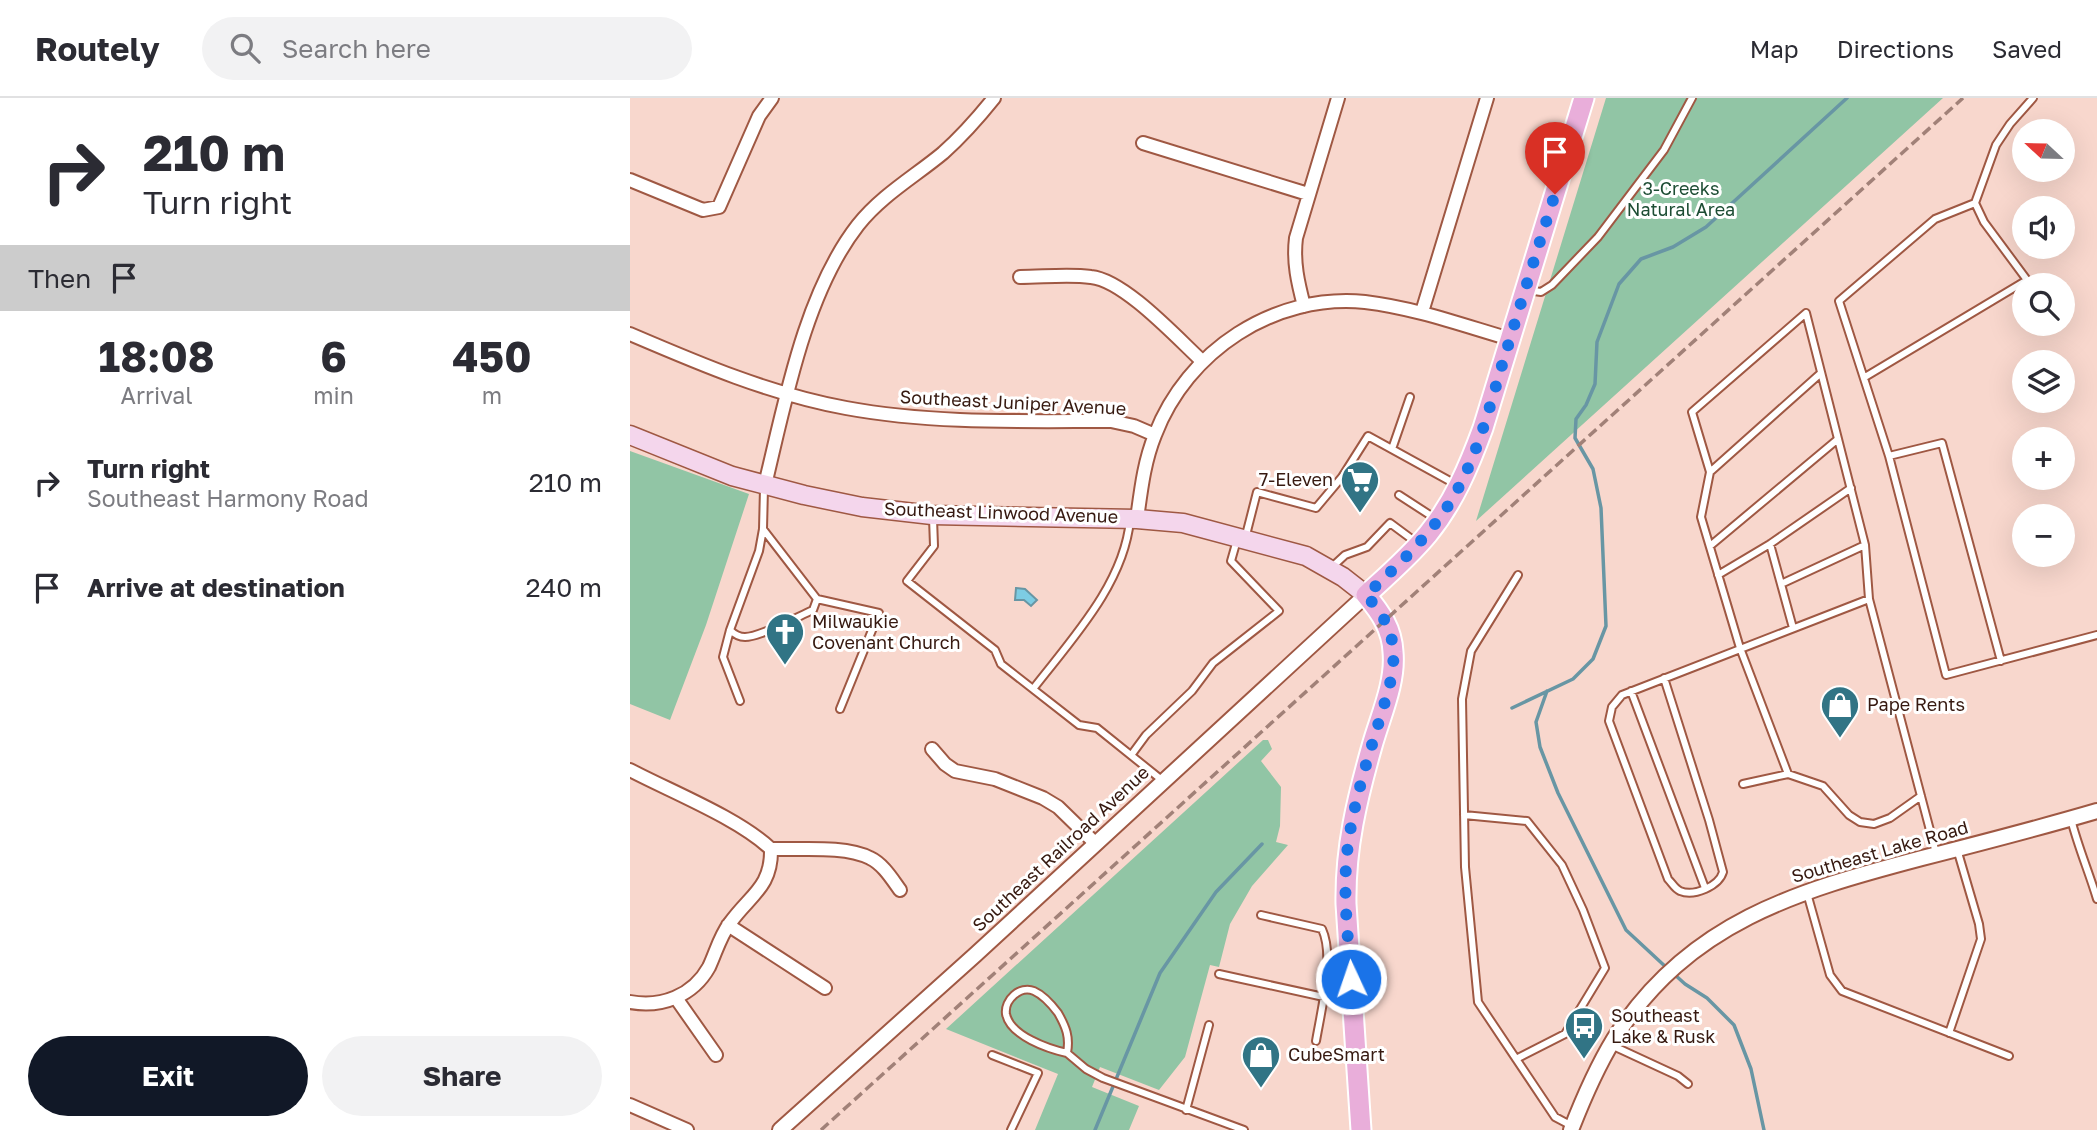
<!DOCTYPE html>
<meta charset="utf-8">
<style>
body{margin:0;font-family:"Golos Text",sans-serif;background:#f2f2f3;color:#2b2b33;height:100vh;display:flex;flex-direction:column;font-size:26px;white-space:nowrap}
*{box-sizing:border-box;margin:0}
p{font-size:23px;color:#7c7c81}
.icon{flex:none;width:38px;height:38px;fill:none;stroke:currentColor;stroke-width:2;stroke-linecap:round;stroke-linejoin:round}
.map{position:relative;flex:1;overflow:hidden}
.side{display:flex;flex-direction:column;background:#fff;width:630px}
.side>*{flex:none}
.banner{background:#fff;color:#2b2b33;overflow:hidden}
.needle{width:46px;rotate:292deg}
.fabs{position:absolute;left:1382px;top:21px;display:grid;gap:14px}
.fabs a{display:grid;place-items:center;width:63px;height:63px;border-radius:50%;background:#fff;box-shadow:0 7px 28px #0002;font-size:35px}
.pin{position:absolute;display:grid;place-items:center;width:60px;height:60px;color:#fff;margin:-72px -30px;border-radius:50% 50% 50% 0;rotate:-45deg;box-shadow:0 0 7px #0007}
.pin .icon{rotate:45deg}
.me{position:absolute;width:77px;margin:-38px;rotate:357deg;stroke-linejoin:round;filter:drop-shadow(0 0 5px #0008)}
.turn{display:flex;align-items:center;gap:24px;height:147px;padding:0 28px;font-size:32px}
.turn .icon{width:91px;height:91px;stroke-width:2.5}
.turn b{display:block;font-size:49px;line-height:60px}
.then{display:flex;align-items:center;height:66px;padding:0 28px;background:#0003;gap:14px;font-size:26px}
.eta{display:flex;justify-content:space-evenly;align-items:center;height:119px;text-align:center}
.eta b{font-size:42px;font-weight:700;line-height:49px}
.cta{display:flex;gap:14px;margin-top:auto;padding:14px 28px}
.cta a{flex:1;height:80px;border-radius:42px;background:#111827;color:#fff;font-size:28px;font-weight:700;line-height:80px;text-align:center}
.cta a+a{background:#f2f2f3;color:#2b2b33}
ul{padding:0;list-style:none}
li{display:flex;align-items:center;gap:21px;height:105px;padding:0 28px}
li div{flex:1}
li b{display:block;font-size:26px}
li em{font-style:normal}
header{display:flex;align-items:center;gap:42px;box-sizing:border-box;height:98px;padding:0 35px;background:#fff;border-bottom:2px solid #e1e1e2}
header strong{font-size:33px}
nav{display:flex;gap:38px;margin-inline-start:auto;font-size:24px}
.search{width:490px;height:63px;background:#f2f2f3;display:flex;align-items:center;gap:18px;box-sizing:border-box;padding:0 24px;border-radius:38px;color:#7c7c81;font-size:26px}
main{display:flex;flex:1;min-height:0}
.map>svg:first-child{display:block}
</style>
<header>
<strong>Routely</strong>
<div class="search"><svg class="icon" aria-label="search" viewBox="0 0 24 24"><circle cx="10" cy="10" r="6"/><path d="M15 15l6 6"/></svg>Search here</div>
<nav><a>Map</a><a>Directions</a><a>Saved</a></nav>
</header>
<main>
<section class="side">
<div class="banner">
<div class="turn"><svg class="icon" aria-label="right" viewBox="0 0 24 24"><path d="M7 20v-9h11M14 6l5 5-5 5"/></svg><div><b>210 m</b>Turn right</div></div>
<div class="then">Then<svg class="icon" aria-label="arrive" viewBox="0 0 24 24"><path d="M6 21V4h12l-3 4 3 4H6"/></svg></div>
</div>
<div class="eta">
<div><b>18:08</b><p>Arrival</p></div>
<div><b>6</b><p>min</p></div>
<div><b>450</b><p>m</p></div>
</div>
<ul>
<li><svg class="icon" aria-label="right" viewBox="0 0 24 24"><path d="M7 20v-9h11M14 6l5 5-5 5"/></svg><div><b>Turn right</b><p>Southeast Harmony Road</p></div><em>210 m</em></li>
<li><svg class="icon" aria-label="arrive" viewBox="0 0 24 24"><path d="M6 21V4h12l-3 4 3 4H6"/></svg><div><b>Arrive at destination</b></div><em>240 m</em></li>
</ul>
<div class="cta"><a>Exit</a><a>Share</a></div>
</section>
<div class="map">
<svg width="1467" height="1032" viewBox="0 0 1467 1032">
<rect width="100%" height="100%" fill="#f8d7cd"/>
<path fill="#91c5a5" d="M 976,0 L 1313,0 L 846,423 Z
M 0,353 L 119,396 L 76,527 L 40,622 L 0,606 Z
M 633,642 L 638,642 L 642,651 L 631,663 L 651,689 L 650,728 L 646,744 L 658,747 L 622,788 L 600,826 L 589,869 L 580,867 L 555,959 L 529,992 L 470,969 L 462,989 L 509,1008 L 499,1032 L 405,1032 L 428,976 L 316,931 Z"/>
<path fill="#7dcce3" stroke="#6896a4" stroke-width="2" d="M 386,490 L 395,491 L 407,502 L 401,508 L 394,502 L 385,502 Z"/>
<g fill="none" stroke-linecap="round" stroke-linejoin="round">
<path stroke="#6896a4" stroke-width="3.5" d="M 917,593 L 906,624 L 910,649 L 928,695 L 996,832 L 1038,871
M 882,610 L 943,581 L 963,561 L 976,528 L 971,410 L 963,371 L 945,340 L 946,321 L 956,307 L 965,286 L 967,244 L 989,186 L 1011,161 L 1043,149 L 1076,129 L 1217,0
M 1044,876 L 1055,886 L 1077,900 L 1104,927 L 1121,971 L 1134,1032
M 465,1032 L 530,875 L 586,794 L 632,746"/>
<g stroke="#9f5843" stroke-width="10">
<path id="service" d="M 1403,0 L 1380,26 L 1366,47 L 1345,105 L 1305,121 L 1209,203 L 1259,358 L 1316,577 L 1467,537
M 897,192 L 911,194 L 922,187 L 968,139 L 1034,52 L 1062,0
M 1235,279 L 1397,182 L 1354,124 L 1345,105
M 762,351 L 780,299
M 1259,358 L 1312,345 L 1371,563
M 1080,374 L 1191,275
M 769,397 L 806,421
M 303,420 L 304,448 L 277,483 L 365,552 L 371,566 L 449,627 L 467,630 L 533,683
M 615,441 L 627,394 L 686,410 L 712,379 L 738,338 L 827,387
M 1140,446 L 1163,530
M 1080,448 L 1208,341
M 702,469 L 715,457 L 737,449 L 760,425 L 787,445
M 888,477 L 841,553 L 832,601 L 835,769 L 848,904 L 925,1019 L 942,1028
M 1088,477 L 1140,446 L 1221,390
M 1151,486 L 1235,447
M 187,501 L 249,515 L 210,611
M 100,532 C 104,536 109,539 115,539 C 130,539 167,519 183,512 L 187,501 L 133,431
M 1034,580 L 1079,722 L 1093,774 C 1089,788 1064,799 1050,793 C 1045,791 1042,785 1038,781 L 979,623 L 982,609 L 992,597 L 1239,501
M 403,591 C 441,542 494,486 500,422
M 1001,593 L 1075,790
M 110,603 L 93,559 L 100,532 L 129,453 L 133,431 L 134,390
M 502,656 L 516,637 L 562,593 L 583,565 L 649,513 L 601,463 L 607,442
M 1158,676 L 1110,550 L 1071,419 L 1080,374 L 1062,314 L 1176,215 L 1235,447 L 1239,501 L 1306,755
M 1113,686 L 1158,676 L 1193,688 L 1219,717 L 1230,724 L 1244,726 L 1260,720 L 1291,698
M 834,717 L 897,723 L 932,767 L 953,812 L 975,870 L 935,936 L 886,961
M 1441,721 C 1448,749 1459,774 1467,801
M 1177,795 L 1200,877 L 1212,893 L 1379,958
M 631,817 L 692,831 C 705,859 691,913 686,943
M 589,876 L 721,905
M 1319,935 L 1351,841 L 1349,826 L 1327,751
M 981,947 L 1048,978 L 1058,986
M 437,955 C 419,951 380,938 376,916 C 374,902 390,887 404,893 C 413,897 422,907 428,915 C 436,929 440,939 437,955 L 456,971 L 473,980 L 614,1032
M 362,957 L 408,975 L 381,1032
M 556,1012 L 579,927"/>
</g>
<g stroke="#9f5843" stroke-width="16">
<path id="minor" d="M 513,45 L 678,96
M 0,82 L 73,112 L 89,109 L 129,18 L 142,0
M 390,179 C 413,179 438,176 461,179 C 494,182 547,240 572,263
M 674,208 C 668,185 663,164 666,140 L 708,0
M 792,214 L 857,0
M 0,236 C 70,266 140,296 216,310 C 303,326 392,323 481,323 L 504,328 L 525,337
M 135,387 C 155,304 175,195 228,127 C 252,97 284,79 313,55 C 332,38 348,20 364,0
M 507,421 C 511,392 514,364 525,337 C 557,253 644,195 735,204 C 785,210 832,227 880,241
M 302,651 L 315,666 L 325,673 L 365,681 L 413,700 L 428,709 L 466,746
M 0,672 C 42,694 108,720 141,751 C 142,789 120,797 100,825 C 90,838 86,854 79,869 C 63,898 31,910 0,904
M 141,751 C 170,752 215,747 240,760 C 253,766 262,781 270,792
M 98,827 L 195,890
M 46,900 L 86,957
M 0,1007 L 57,1032"/>
</g>
<g stroke="#9f5843" stroke-width="18">
<path id="tertiary" d="M 150,1032 L 345,857 L 736,497
M 941,1032 C 953,1001 967,969 984,941 C 1058,824 1167,793 1292,760 C 1351,745 1409,730 1467,713"/>
</g>
<g stroke="#9f5843" stroke-width="21">
<path id="secondary" d="M 0,337 L 102,378 L 174,397 L 232,409 L 302,417 L 507,421 L 553,425 L 676,458 L 713,479 L 736,497"/>
</g>
<g stroke="#fff" stroke-width="23">
<path id="primary" d="M 731,1032 L 716,806 C 715,750 727,701 742,648 C 750,619 766,585 763,554 C 762,531 751,515 736,497 C 758,477 780,458 798,436 C 824,404 839,368 853,330 L 954,0"/>
</g>
<use href="#service" stroke="#fff" stroke-width="6"/>
<use href="#minor" stroke="#fff" stroke-width="12"/>
<use href="#tertiary" stroke="#fff" stroke-width="14"/>
<use href="#secondary" stroke="#f4d6ec" stroke-width="18"/>
<use href="#primary" stroke="#e9aeda" stroke-width="19"/>
<path stroke="#a18178" stroke-width="3.5" stroke-dasharray="10 5" stroke-linecap="butt" d="M 191,1032 L 1333,0"/>
</g>
<g fill="none" stroke-linecap="round" stroke-linejoin="round">
<path stroke="#1a73e8" stroke-width="12" stroke-dasharray="0 21.6" d="M 721,881 C 718,837 712,791 718,747 C 724,703 738,660 751,617 C 758,593 767,569 762,543 C 759,525 748,511 736,497 C 768,467 798,440 821,403 C 847,360 859,311 873,264 C 890,208 907,152 925,96"/>
</g>
<defs>
<g id="supermarket-pin" transform="scale(2.0125)"><path d="M0 17L-7.5 6A9.5 9.5 0 1 1 7.5 6Z" fill="#317485" stroke="#fff"/><path d="M-6-5.5h2.5l.6 2H6L4.5 2H-2.5L-4.4-4H-6ZM-1.5 3.2a1.3 1.3 0 1 0 .1 0ZM3 3.2a1.3 1.3 0 1 0 .1 0Z" fill="#fff"/></g>
<g id="church-pin" transform="scale(2.0125)"><path d="M0 17L-7.5 6A9.5 9.5 0 1 1 7.5 6Z" fill="#317485" stroke="#fff"/><path d="M-1.2-6h2.4v3.5h3.3v2.4h-3.3V6h-2.4V-.1h-3.3v-2.4h3.3Z" fill="#fff"/></g>
<g id="shop-pin" transform="scale(2.0125)"><path d="M0 17L-7.5 6A9.5 9.5 0 1 1 7.5 6Z" fill="#317485" stroke="#fff"/><path d="M-5-2.5h2.3a2.7 3.5 0 0 1 5.4 0H5L5.5 6h-11ZM-1.5-2.5h3a1.5 2.3 0 0 0-3 0Z" fill="#fff"/></g>
<g id="bus-pin" transform="scale(2.0125)"><path d="M0 17L-7.5 6A9.5 9.5 0 1 1 7.5 6Z" fill="#317485" stroke="#fff"/><path d="M-5-6H5V4H4V6H2V4H-2V6H-4V4H-5ZM-3.5-4V0h7V-4ZM-3.5 1.2v1.5H-2V1.2ZM2 1.2v1.5H3.5V1.2Z" fill="#fff"/></g>
</defs>
<g fill-rule="evenodd">
<use href="#supermarket-pin" x="730" y="382"/>
<use href="#church-pin" x="155" y="534"/>
<use href="#shop-pin" x="1210" y="607"/>
<use href="#bus-pin" x="954" y="928"/>
<use href="#shop-pin" x="631" y="957"/>
</g>
<g text-anchor="middle" stroke-width="6" stroke-linejoin="round" paint-order="stroke">
<g font-size="18" fill="#1d4d34" stroke="#fff">
<text x="1051" y="97">3-Creeks<tspan x="1051" dy="21">Natural Area</tspan></text>
</g>
<g font-size="18" fill="#361910" stroke="#fff">
<text transform="translate(383 305) rotate(3)" y="6">Southeast Juniper Avenue</text>
<text transform="translate(371 415) rotate(2)" y="6">Southeast Linwood Avenue</text>
<text transform="translate(431 751) rotate(-43)" y="6">Southeast Railroad Avenue</text>
<text transform="translate(1250 754) rotate(-16)" y="6">Southeast Lake Road</text>
</g>
<g font-size="18" fill="#361910" stroke="#fff" text-anchor="start">
<text x="703" y="388" text-anchor="end">7-Eleven</text>
<text x="182" y="530">Milwaukie<tspan x="182" dy="21">Covenant Church</tspan></text>
<text x="1237" y="613">Pape Rents</text>
<text x="981" y="924">Southeast<tspan x="981" dy="21">Lake &amp; Rusk</tspan></text>
<text x="658" y="963">CubeSmart</text>
</g>
</g>
</svg>
<div class="fabs">
<a><svg class="needle" viewBox="-14 -14 28 28"><path d="M0-13l5 13h-10z" fill="#e53935"/><path d="M0 13l5-13h-10z" fill="#7c7c81"/></svg></a>
<a><svg class="icon" aria-label="sound" viewBox="0 0 24 24"><path d="M4 9h4l5-4v14l-5-4H4zM17 9q2 3 0 6"/></svg></a>
<a><svg class="icon" aria-label="search" viewBox="0 0 24 24"><circle cx="10" cy="10" r="6"/><path d="M15 15l6 6"/></svg></a>
<a><svg class="icon" aria-label="layers" viewBox="0 0 24 24"><path d="M12 4l9 5-9 5-9-5zM3 14l9 5 9-5"/></svg></a>
<a>+</a>
<a>−</a>
</div>
<div class="pin" style="left:925px;top:96px;background:#d93025"><svg class="icon" aria-label="arrive" viewBox="0 0 24 24"><path d="M6 21V4h12l-3 4 3 4H6"/></svg></div>
<svg class="me" style="left:721px;top:881px" viewBox="-20 -20 40 40"><circle r="17" fill="#1a73e8" stroke="#fff" stroke-width="3"/><path d="M0-11L8 9 0 5-8 9z" fill="#fff"/></svg>
</div>
</main>
